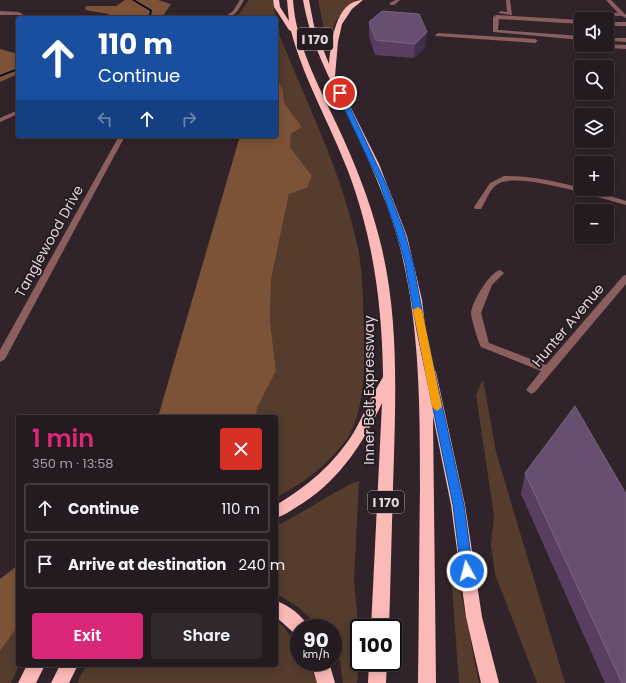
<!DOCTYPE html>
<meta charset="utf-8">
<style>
body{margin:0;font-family:Poppins,sans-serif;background:#30282d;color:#f1f3f6;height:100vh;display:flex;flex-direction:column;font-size:15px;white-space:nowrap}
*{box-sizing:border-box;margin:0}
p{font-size:13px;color:#a3a1a5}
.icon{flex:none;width:22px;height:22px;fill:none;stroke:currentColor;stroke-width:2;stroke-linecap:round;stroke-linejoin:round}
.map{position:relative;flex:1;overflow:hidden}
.drawer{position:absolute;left:16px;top:415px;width:262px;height:252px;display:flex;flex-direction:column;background:#241b20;border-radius:4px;box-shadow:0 2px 10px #0003,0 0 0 1px #41393e}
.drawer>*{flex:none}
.banner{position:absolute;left:16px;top:16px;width:262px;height:122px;border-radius:4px;box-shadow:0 2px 10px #0003,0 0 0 1px #41393e;background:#1a4fa0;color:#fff;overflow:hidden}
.tools{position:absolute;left:574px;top:12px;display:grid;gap:8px}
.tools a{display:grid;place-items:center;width:40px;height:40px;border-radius:4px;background:#241b20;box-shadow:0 2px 10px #0003,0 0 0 1px #41393e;font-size:20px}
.speed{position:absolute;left:290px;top:619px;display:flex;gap:8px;font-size:20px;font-weight:700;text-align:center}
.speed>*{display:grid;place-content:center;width:52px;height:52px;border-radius:50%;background:#241b20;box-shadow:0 2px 10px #0003,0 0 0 1px #41393e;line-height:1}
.speed small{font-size:10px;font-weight:400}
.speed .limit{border:2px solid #111;border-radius:6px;background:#fff;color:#111}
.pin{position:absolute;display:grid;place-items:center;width:34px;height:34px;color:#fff;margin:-17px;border:2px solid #fff;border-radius:50%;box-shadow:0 1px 4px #0007}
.me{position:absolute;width:44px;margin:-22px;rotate:353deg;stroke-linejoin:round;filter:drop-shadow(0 0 3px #0008)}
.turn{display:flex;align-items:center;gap:14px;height:84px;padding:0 16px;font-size:18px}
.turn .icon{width:52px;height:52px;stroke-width:2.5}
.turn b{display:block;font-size:28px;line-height:34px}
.lanes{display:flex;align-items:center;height:38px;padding:0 16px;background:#0003;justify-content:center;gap:20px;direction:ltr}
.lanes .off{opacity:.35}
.round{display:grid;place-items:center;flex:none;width:42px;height:42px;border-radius:4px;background:#30282d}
.summary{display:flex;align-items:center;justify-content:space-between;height:68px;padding:0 16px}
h1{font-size:24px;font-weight:600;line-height:30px;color:#db2777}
.action{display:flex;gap:8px;margin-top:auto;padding:8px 16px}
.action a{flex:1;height:46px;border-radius:4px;background:#db2777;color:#fff;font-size:16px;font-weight:600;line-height:46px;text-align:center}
.action a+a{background:#30282d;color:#f1f3f6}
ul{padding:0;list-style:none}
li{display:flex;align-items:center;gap:12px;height:50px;margin:0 8px 6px;padding:0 8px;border:2px solid #41393e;border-radius:4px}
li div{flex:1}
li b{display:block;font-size:15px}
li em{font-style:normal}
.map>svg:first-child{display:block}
</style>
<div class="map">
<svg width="626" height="683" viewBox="0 0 626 683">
<rect width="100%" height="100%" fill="#30242a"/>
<path fill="#553c2d" d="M 249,0 L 272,0 L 280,32 L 279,34 C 308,106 344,177 359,253 C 363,279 363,305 364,332 C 365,366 365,405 349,436 C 347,441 342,445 338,450 C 320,471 300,485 276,497 L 276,417 L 256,417 L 257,408 L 276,371 L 270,320 L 271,280 L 289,194 L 307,188 L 312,176 L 290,147 L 291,134 L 302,127 L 284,103 L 283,90 L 276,79 L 276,18 L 233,18 L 239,14 Z
M 318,0 L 355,0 L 337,19 L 331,33 L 325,33 Z
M 483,379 L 496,452 L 565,683 L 537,683 L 495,574 L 491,545 L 494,516 L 476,395 Z
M 359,481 L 354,580 L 359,632 L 359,662 L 357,683 L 343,683 L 340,660 L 333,647 L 333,628 L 321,628 L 298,607 L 276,593 L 276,526 C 297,516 316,503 336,492 C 344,488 350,483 359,481 Z
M 452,587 L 460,587 L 479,683 L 459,683 Z
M 276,622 L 283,626 L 299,647 L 299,662 L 308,662 L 318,683 L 78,683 L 80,676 L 87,665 L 276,665 Z
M 18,626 L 18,665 L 19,665 L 11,683 L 0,683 L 0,651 Z"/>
<path fill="#7d5338" d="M 125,0 L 158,0 L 171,4 L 163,16 L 158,18 L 108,18 L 109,14 L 85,10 L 86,6 L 116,6 Z
M 0,49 L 18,54 L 18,74 L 0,82 Z
M 276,79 L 283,90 L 284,103 L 302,127 L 291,134 L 290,147 L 312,176 L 307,188 L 289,194 L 271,280 L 270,320 L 276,371 L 257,408 L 256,417 L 158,417 L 240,136 L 276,136 Z
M 18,565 L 18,626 L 0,651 L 0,579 Z"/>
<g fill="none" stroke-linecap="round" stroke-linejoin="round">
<path fill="#0d082b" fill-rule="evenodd" d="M 132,0 L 135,0 L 152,10 L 151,16 L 145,18 L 142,18 L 149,15 L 150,11 Z
M 18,68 L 18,70 L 0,77 L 0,75 Z"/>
<path fill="#8b5f5e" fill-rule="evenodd" d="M 240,0 L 244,0 C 239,9 235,18 223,18 L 233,11 Z
M 395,0 L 400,0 L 394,5 L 390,5 L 390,3 Z
M 506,0 L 510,0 L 512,15 L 498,13 L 501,11 L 507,12 Z
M 606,0 L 611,0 L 626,15 L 626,18 L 622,16 L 585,15 L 587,19 L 581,19 L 579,13 L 582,11 L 618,13 Z
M 0,11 L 19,12 L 28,18 L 21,18 L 18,15 L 0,15 Z
M 496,15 L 581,20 L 581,24 L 499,19 L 498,30 L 581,36 L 581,40 L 493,32 L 493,17 Z
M 607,22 L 626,22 L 626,26 L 607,26 Z
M 438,33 L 535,39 L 538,41 L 535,43 L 436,36 L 435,35 Z
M 607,38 L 626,38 L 626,42 L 608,41 Z
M 607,44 L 626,45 L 626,49 L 595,47 L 592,45 Z
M 18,110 L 18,114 L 0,122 L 0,118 Z
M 119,136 L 125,136 L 5,359 L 0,362 L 0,350 Z
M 504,176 C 546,176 586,189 626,201 L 626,205 C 601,199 519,171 498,184 C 490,188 486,201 481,209 L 475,209 L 474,207 L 490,183 Z
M 500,270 L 504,273 L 492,285 L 481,313 L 489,343 L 546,365 L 623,276 L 626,275 L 626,284 L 535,392 L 531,394 L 526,390 L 541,371 L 481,347 C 478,341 472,321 471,314 C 471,303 489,273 500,270 Z"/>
<path fill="#fbb9b7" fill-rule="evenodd" d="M 273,0 L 279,0 L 280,7 L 289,21 L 287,0 L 293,0 C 296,45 318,84 337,125 C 354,161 369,198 379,237 C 398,309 396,382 394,456 C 392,513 391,571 389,628 L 371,628 L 382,403 C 363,443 341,478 303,503 C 294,508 286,515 276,518 L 276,505 C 308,486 334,464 354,432 C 364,414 372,395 383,377 L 383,374 C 382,304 373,237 348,171 C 330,124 304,80 291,31 L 289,30 L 274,7 Z
M 303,0 L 309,0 L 314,26 L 329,64 C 331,44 335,0 363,0 L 352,9 L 342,24 L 338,42 L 335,76 L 379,164 L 407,236 L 422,300 L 430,368 L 434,369 L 436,372 L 465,505 L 482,617 L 499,683 L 481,683 L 466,617 L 451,505 L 433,416 L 436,683 L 418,683 C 419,618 419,553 420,488 C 420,404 420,318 397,236 C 385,195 367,156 349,118 C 329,77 311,45 303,0 Z
M 276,601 C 289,605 303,616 309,628 L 299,628 L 299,635 L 294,633 L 276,617 Z
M 311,662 L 329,662 L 335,683 L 317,683 Z
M 369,662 L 387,662 L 386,683 L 368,683 Z
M 27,665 L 45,665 L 36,683 L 18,683 Z
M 60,665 L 78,665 L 69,683 L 51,683 Z"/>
</g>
<path fill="#583f62" d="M 369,22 L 425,47 L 414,58 L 375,55 L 369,36 Z
M 525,473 L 626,683 L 605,683 L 521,494 Z"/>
<path fill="#422e46" d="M 427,32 L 425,47 L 414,58 L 415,44 Z"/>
<path fill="#67506f" stroke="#7a6580" d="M 382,11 L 419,14 L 427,32 L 415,44 L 376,40 L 369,22 Z
M 575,406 L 626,494 L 626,683 L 622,683 L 525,473 Z"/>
<path fill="#1a73e8" stroke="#114b97" d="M 340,91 L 343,93 L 386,184 L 405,234 L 413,263 L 426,331 L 464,505 L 473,571 L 471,575 L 467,576 L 462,575 L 461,571 L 453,505 L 417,331 L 405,263 L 397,234 L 380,184 L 337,93 Z"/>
<path fill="#f59e0b" d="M 418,307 L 422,310 L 442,407 L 437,411 L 432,407 L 413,310 Z"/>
<g text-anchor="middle" stroke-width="4" stroke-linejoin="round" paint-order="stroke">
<g fill="#261b20" stroke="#a89ea2" stroke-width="1">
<rect x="297" y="28" width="36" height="22" rx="3"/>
<rect x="368" y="491" width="36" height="22" rx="3"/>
</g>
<g font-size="13" font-weight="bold" fill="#dfd6da">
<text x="315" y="44">I 170</text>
<text x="386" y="507">I 170</text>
</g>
<g font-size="14" fill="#dfd6da" stroke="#261b20">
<text transform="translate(49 241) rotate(-61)" y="5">Tanglewood Drive</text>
<text transform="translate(568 325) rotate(-50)" y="5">Hunter Avenue</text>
<text transform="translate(369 390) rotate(-90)" y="5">Inner Belt Expressway</text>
</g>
</g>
</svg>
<div class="tools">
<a><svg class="icon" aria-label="sound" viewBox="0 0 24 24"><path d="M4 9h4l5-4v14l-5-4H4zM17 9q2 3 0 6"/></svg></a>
<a><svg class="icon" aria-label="search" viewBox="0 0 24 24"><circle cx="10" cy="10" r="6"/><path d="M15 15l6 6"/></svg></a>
<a><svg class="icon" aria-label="layers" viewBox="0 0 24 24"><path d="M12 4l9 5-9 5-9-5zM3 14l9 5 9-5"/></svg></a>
<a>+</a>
<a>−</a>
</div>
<div class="speed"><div>90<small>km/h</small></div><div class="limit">100</div></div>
<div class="pin" style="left:340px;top:93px;background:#d93025"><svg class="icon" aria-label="arrive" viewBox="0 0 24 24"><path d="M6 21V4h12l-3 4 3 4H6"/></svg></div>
<svg class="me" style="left:467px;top:571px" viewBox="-20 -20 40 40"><circle r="17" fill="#1a73e8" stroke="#fff" stroke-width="3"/><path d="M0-11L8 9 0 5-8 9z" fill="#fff"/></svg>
<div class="banner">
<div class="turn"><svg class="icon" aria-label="ahead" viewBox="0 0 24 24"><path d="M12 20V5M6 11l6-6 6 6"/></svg><div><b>110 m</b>Continue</div></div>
<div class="lanes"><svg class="icon off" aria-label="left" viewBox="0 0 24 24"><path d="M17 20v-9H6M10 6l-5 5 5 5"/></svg><svg class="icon" aria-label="ahead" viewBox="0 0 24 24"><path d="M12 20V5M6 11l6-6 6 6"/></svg><svg class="icon off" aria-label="right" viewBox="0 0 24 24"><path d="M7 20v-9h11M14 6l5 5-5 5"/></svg></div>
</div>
<section class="drawer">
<div class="summary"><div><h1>1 min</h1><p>350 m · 13:58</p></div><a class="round" style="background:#d93025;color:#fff"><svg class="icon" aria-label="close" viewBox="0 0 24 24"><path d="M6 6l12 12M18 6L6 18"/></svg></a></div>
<ul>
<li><svg class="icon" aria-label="ahead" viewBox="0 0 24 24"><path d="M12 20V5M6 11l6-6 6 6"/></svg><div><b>Continue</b></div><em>110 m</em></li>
<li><svg class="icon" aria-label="arrive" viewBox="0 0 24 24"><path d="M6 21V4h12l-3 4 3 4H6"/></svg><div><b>Arrive at destination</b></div><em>240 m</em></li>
</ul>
<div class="action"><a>Exit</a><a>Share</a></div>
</section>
</div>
